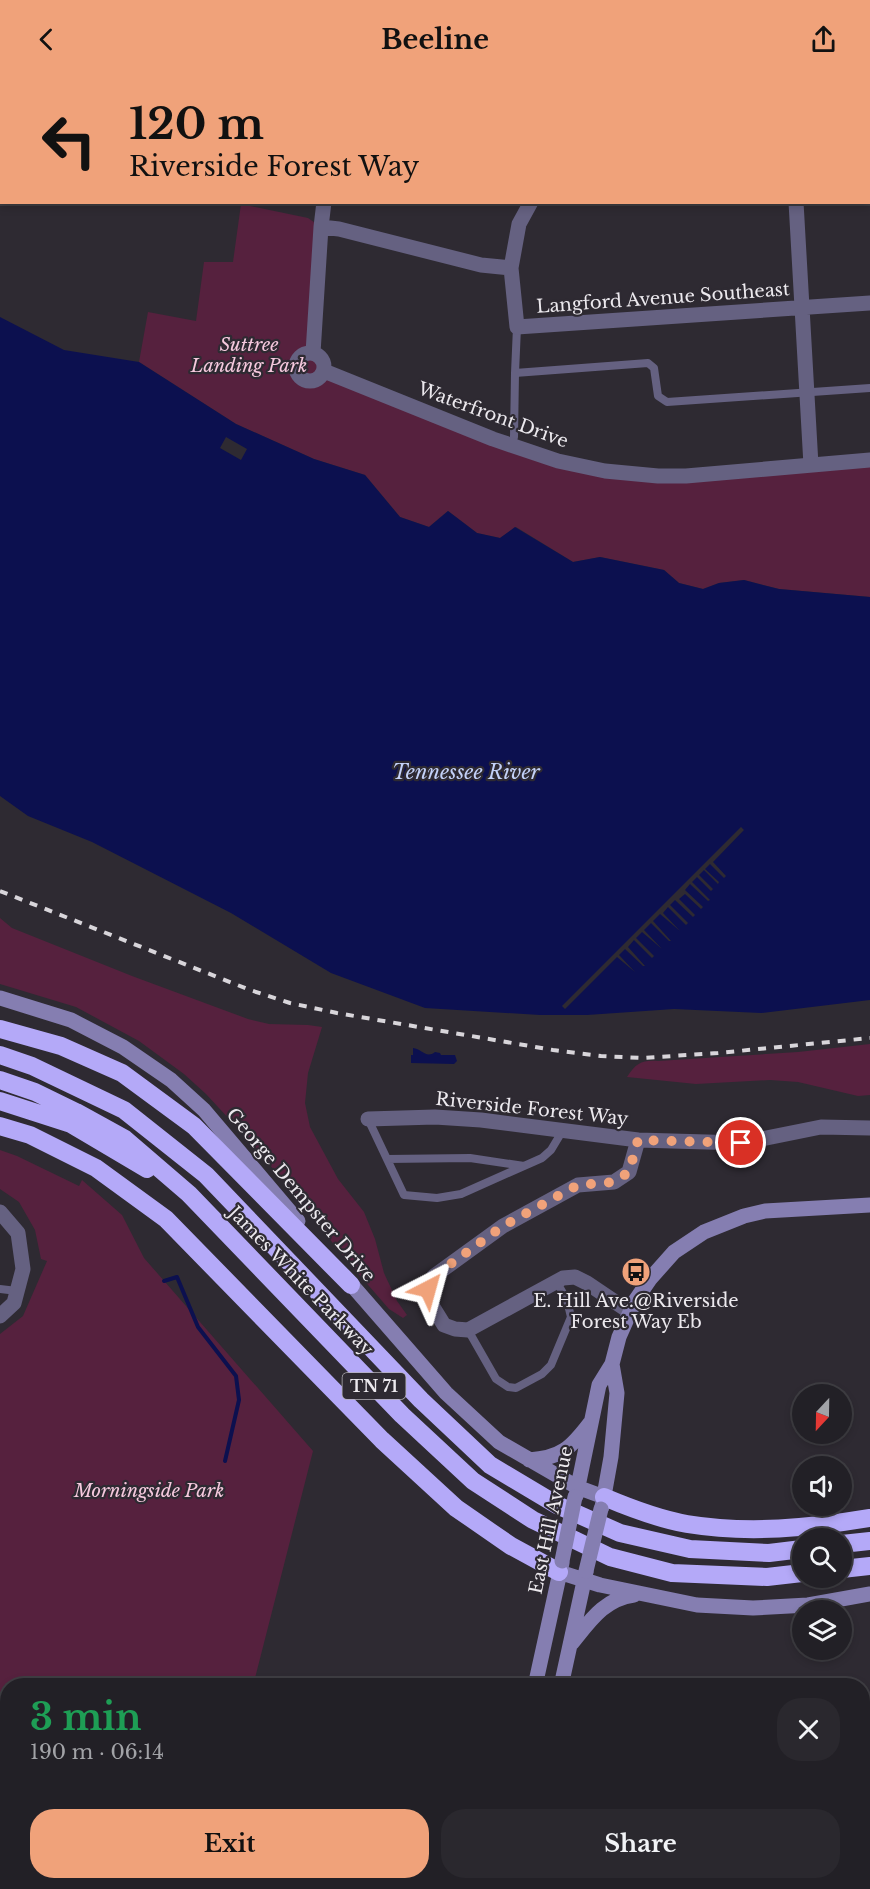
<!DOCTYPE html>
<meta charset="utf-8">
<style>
body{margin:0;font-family:"Libre Baskerville",serif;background:#2a282e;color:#f1f3f6;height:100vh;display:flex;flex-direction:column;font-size:22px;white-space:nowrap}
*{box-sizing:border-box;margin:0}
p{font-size:20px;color:#a2a3a7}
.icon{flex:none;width:33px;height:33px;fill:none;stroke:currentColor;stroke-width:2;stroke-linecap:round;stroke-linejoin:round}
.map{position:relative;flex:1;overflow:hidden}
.details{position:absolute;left:0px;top:1600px;width:870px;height:212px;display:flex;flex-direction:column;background:#222026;border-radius:24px 24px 0 0;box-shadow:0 3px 9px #0003,0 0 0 2px #3f3e43}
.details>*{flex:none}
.top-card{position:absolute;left:0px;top:0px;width:870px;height:126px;box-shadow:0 3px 9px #0003,0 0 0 2px #3f3e43;background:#f0a27a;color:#111;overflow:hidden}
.needle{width:39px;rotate:202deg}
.buttons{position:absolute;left:792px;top:1306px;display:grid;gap:12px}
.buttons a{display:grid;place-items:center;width:60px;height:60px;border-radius:50%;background:#222026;box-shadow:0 3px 9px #0003,0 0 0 2px #3f3e43;font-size:30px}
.pin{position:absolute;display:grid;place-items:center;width:51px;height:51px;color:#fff;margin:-26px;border:3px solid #fff;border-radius:50%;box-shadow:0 2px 6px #0007}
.me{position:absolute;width:66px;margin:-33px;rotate:39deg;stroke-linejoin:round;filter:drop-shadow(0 0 4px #0008)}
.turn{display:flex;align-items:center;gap:21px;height:126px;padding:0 30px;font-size:27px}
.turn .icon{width:78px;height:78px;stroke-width:2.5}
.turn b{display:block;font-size:42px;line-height:51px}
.round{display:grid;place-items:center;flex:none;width:63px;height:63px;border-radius:24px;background:#2a282e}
.headline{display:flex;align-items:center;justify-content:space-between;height:102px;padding:0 30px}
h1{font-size:36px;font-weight:700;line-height:45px;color:#1e9e55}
.button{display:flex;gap:12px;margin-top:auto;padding:12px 30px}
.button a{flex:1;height:69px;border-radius:24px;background:#f0a27a;color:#111;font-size:24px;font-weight:700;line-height:69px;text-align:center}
.button a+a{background:#2a282e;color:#f1f3f6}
header{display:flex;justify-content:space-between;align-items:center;height:78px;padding:0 30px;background:#f0a27a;color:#111;font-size:27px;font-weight:700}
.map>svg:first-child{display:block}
</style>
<header><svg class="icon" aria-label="back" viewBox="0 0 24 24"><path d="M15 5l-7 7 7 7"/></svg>Beeline<svg class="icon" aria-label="share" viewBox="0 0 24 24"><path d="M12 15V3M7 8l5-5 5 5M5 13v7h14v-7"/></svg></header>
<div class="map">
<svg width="870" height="1811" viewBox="0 0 870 1811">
<rect width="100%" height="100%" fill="#2e2a32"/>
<path fill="#56213e" d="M 241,126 L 308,140 L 321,149 L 317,276 L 324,283 L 325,288 L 493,361 L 633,396 L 870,382 L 870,519 L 779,511 L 744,502 L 719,505 L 703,511 L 679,505 L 664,492 L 600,479 L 573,484 L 516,449 L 500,460 L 477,455 L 448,433 L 429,449 L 400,439 L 365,397 L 314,381 L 236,346 L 139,284 L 148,234 L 196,243 L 204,184 L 233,184 Z
M 0,840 L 12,850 L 132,898 L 248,941 L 269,946 L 308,947 L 322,949 L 308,995 L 305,1025 L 310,1049 L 338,1101 L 364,1134 L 375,1161 L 384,1195 L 397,1223 L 407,1237 L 403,1240 L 389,1231 L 349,1185 L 257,1071 L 206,1016 L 184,996 L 139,963 L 76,929 L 0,906 Z
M 870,966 L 870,1017 L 858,1018 L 798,1004 L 770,1002 L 696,1006 L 627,999 C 636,985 642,982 658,983 L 798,974 Z
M 0,1072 L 17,1078 L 79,1108 L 82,1102 L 122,1137 L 144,1180 L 313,1373 L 253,1608 L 8,1608 L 8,1804 L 81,1805 L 77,1811 L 0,1811 L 0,1256 L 23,1238 L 47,1183 L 41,1181 L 35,1152 L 19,1124 L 0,1111 Z
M 84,1805 L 141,1805 L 134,1811 L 113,1811 Z"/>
<path fill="#0c104f" d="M 0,239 L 64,272 L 139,284 L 236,346 L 314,381 L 365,397 L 400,439 L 429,449 L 448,433 L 477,455 L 500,460 L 515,449 L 573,484 L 600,479 L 664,492 L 679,505 L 703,511 L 719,505 L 744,502 L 779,511 L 870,519 L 870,922 L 761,935 L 674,931 L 587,937 L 540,937 L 425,930 L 331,895 L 231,835 L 92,764 L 28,738 L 0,718 Z
M 413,970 C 422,971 426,981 435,974 L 440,975 L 441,977 L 455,977 L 457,983 L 454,986 L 411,985 L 411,977 L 413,977 Z"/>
<path fill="#2e2a32" d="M 226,359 L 247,371 L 241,382 L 220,370 Z
M 741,749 L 744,752 L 713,784 L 726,798 L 724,800 L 710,786 L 705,791 L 719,804 L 718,806 L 704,792 L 699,797 L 713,811 L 711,813 L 697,799 L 692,804 L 710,822 L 708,823 L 690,806 L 685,812 L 703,829 L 701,831 L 685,816 L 679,821 L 695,837 L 693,839 L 675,822 L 670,827 L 688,845 L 686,847 L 668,829 L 663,835 L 680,853 L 660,836 L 653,843 L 671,863 L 669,863 L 651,845 L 644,852 L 662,871 L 642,854 L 636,860 L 654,878 L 652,880 L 634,862 L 628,869 L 645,888 L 643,888 L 625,871 L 619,877 L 635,894 L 617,879 L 565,931 L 562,928 Z"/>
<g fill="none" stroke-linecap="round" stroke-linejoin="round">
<path stroke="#0c104f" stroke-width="4" d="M 164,1203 L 177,1199 L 198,1249 L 236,1298 L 239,1322 L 225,1383"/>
<path stroke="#656181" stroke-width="8" d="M 314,0 L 321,2
M 535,0 L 536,2
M 659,0 L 659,2
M 739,2 L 762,0
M 515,295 L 517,249
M 511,368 L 514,359 L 515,295 L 648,285 L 654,290 L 658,318 L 667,324 L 870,310
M 368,1041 L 404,1117 L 437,1120 L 461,1116 L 542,1080 L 551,1072 L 563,1052
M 387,1081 L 470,1080 L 524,1088
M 0,1211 L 17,1213
M 468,1252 L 496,1301 L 508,1309 L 516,1310 L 542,1296 L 551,1287 L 571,1239 L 567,1222 L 556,1203
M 862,1627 L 870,1625
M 699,1811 L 735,1804"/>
<path stroke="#656181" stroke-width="15" d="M 786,0 L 786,2
M 338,2 L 338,0
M 0,29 L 2,29
M 868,103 L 870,103
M 324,124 L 321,149 L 339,151 L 481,187 L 511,190
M 531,124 L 519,146 L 511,190 L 517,249 L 870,225
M 796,124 L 811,387
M296 289a14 14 0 1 1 28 0a14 14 0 1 1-28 0Z
M 313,275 L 321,149
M 324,293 L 493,361 L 558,383 L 605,393 L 658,398 L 686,398 L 870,382
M 368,1041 L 435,1039 L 481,1042 L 638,1062 L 629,1094 L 614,1104 L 578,1107 L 503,1148 L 434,1198 L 428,1211 L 431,1226 L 444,1247 L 455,1251 L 468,1252 L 563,1200 L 575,1199 L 587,1205 L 630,1234
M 638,1062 L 741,1065 L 821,1049 L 870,1050
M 0,1134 L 18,1155 L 23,1191 L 14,1225 L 0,1238
M 0,1743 L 8,1743
M 307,1804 L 313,1811
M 347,1804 L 357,1811"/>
<path stroke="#857eb1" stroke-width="15" d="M 0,920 L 71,942 L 123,969 L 171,1002 L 204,1032 L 298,1143
M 344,1198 L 446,1315 L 499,1364 L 577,1409 L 604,1419
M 529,1382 C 561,1380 571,1370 590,1345
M 576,1418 L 599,1307 L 612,1286 L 619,1259 L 635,1223 L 650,1201 L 674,1174 L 704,1154 L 744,1138 L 765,1133 L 870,1127
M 602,1429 L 611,1379 L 617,1315 L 612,1286
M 559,1494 L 600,1507 L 697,1527 L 753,1530 L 808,1527 L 870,1516
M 572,1565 C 590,1543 604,1521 634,1517
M 535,1608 L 562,1485
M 561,1608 L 586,1494
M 460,1811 L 463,1804
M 489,1811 L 492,1804"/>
<path stroke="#b4a9f8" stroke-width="18" d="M 0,951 L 61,968 L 122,995 L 194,1048 L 351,1207
M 0,977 L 32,988 L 124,1032 L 206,1097 L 421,1322 L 490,1387 L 557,1427 L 620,1455 L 690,1471 L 769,1475 L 802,1471
M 0,1002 L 35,1014 L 76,1034 L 125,1061 L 189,1116 L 402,1337 L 473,1403 L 533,1442 L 610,1479 L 672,1495 L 767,1499 L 802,1495
M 0,1023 L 71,1046 L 147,1091
M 0,1048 L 30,1057 L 96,1090 L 166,1141 L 382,1362 L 456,1430 L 511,1468 L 559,1494
M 604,1419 C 630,1430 659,1441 687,1446 C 748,1456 810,1450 870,1440
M 842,1466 L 870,1463
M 842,1491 L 870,1488"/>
<path stroke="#d8d5da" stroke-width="4" stroke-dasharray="8 8" stroke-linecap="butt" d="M 0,813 L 250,912 L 290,925 L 337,935 L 553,972 L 601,978 L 642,980 L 718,975 L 870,960"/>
<path stroke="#857eb1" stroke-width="15" d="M 562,1483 L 575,1419
M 586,1493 L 601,1431"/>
</g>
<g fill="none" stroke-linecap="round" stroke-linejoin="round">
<path stroke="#f0a27a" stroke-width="10" stroke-dasharray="0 18" d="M 428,1211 L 434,1198 L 503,1148 L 578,1107 L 614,1104 L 629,1094 L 638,1062 L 741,1065"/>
</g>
<defs>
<g id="bus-disc" transform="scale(1.5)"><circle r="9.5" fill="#f0a27a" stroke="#2e2a32"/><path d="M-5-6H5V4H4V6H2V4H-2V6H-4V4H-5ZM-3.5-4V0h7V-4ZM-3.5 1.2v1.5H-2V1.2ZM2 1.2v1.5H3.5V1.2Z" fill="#111"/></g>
</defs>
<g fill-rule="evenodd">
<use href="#bus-disc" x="636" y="1194"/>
</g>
<g text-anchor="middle" stroke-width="4.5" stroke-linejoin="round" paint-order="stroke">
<rect fill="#2e2a32" stroke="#b3b0b6" stroke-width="1.5" x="342.5" y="1295" width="63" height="26" rx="4.5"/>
<g font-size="16" font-weight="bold" fill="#ece9ee">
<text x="374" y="1314">TN 71</text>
</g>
<g font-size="18" fill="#ece9ee" stroke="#2e2a32">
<text transform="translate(663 220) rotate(-4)" y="6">Langford Avenue Southeast</text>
<text transform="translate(493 337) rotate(20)" y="6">Waterfront Drive</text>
<text transform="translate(532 1031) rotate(6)" y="6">Riverside Forest Way</text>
<text transform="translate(301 1117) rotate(50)" y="6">George Dempster Drive</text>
<text transform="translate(301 1203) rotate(46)" y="6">James White Parkway</text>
<text transform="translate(551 1442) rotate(-78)" y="6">East Hill Avenue</text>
</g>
<g font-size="18" font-style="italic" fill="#f6c9de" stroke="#2e2a32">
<text x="249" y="273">Suttree<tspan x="249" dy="21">Landing Park</tspan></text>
<text x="149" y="1419">Morningside Park</text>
</g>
<g font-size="18" fill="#ece9ee" stroke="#2e2a32">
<text x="636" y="1229">E. Hill Ave.@Riverside<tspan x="636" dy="21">Forest Way Eb</tspan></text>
</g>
<g font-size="20" font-style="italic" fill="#c3d1f8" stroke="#2e2a32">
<text x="466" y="701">Tennessee River</text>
</g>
</g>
</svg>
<div class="buttons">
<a><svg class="needle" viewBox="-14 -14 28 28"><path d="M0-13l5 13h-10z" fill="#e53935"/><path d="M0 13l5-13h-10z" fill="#a2a3a7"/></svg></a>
<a><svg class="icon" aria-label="sound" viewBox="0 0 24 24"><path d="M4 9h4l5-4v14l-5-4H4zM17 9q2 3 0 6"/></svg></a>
<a><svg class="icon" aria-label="search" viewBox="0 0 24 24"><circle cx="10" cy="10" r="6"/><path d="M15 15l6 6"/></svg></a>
<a><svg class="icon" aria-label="layers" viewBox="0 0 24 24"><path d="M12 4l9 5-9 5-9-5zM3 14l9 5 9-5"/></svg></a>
</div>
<div class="pin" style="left:741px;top:1065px;background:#d93025"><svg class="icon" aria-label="arrive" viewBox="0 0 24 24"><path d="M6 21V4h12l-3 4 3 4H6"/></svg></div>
<svg class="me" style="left:428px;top:1211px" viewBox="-20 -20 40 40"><path d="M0-17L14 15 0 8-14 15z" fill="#f0a27a" stroke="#fff" stroke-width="4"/></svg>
<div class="top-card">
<div class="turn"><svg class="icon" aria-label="left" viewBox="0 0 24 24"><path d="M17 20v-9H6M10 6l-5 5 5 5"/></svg><div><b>120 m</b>Riverside Forest Way</div></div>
</div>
<section class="details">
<div class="headline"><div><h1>3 min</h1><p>190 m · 06:14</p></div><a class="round"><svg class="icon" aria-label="close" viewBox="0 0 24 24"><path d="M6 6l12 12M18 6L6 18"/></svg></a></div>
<div class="button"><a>Exit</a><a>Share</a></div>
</section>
</div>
